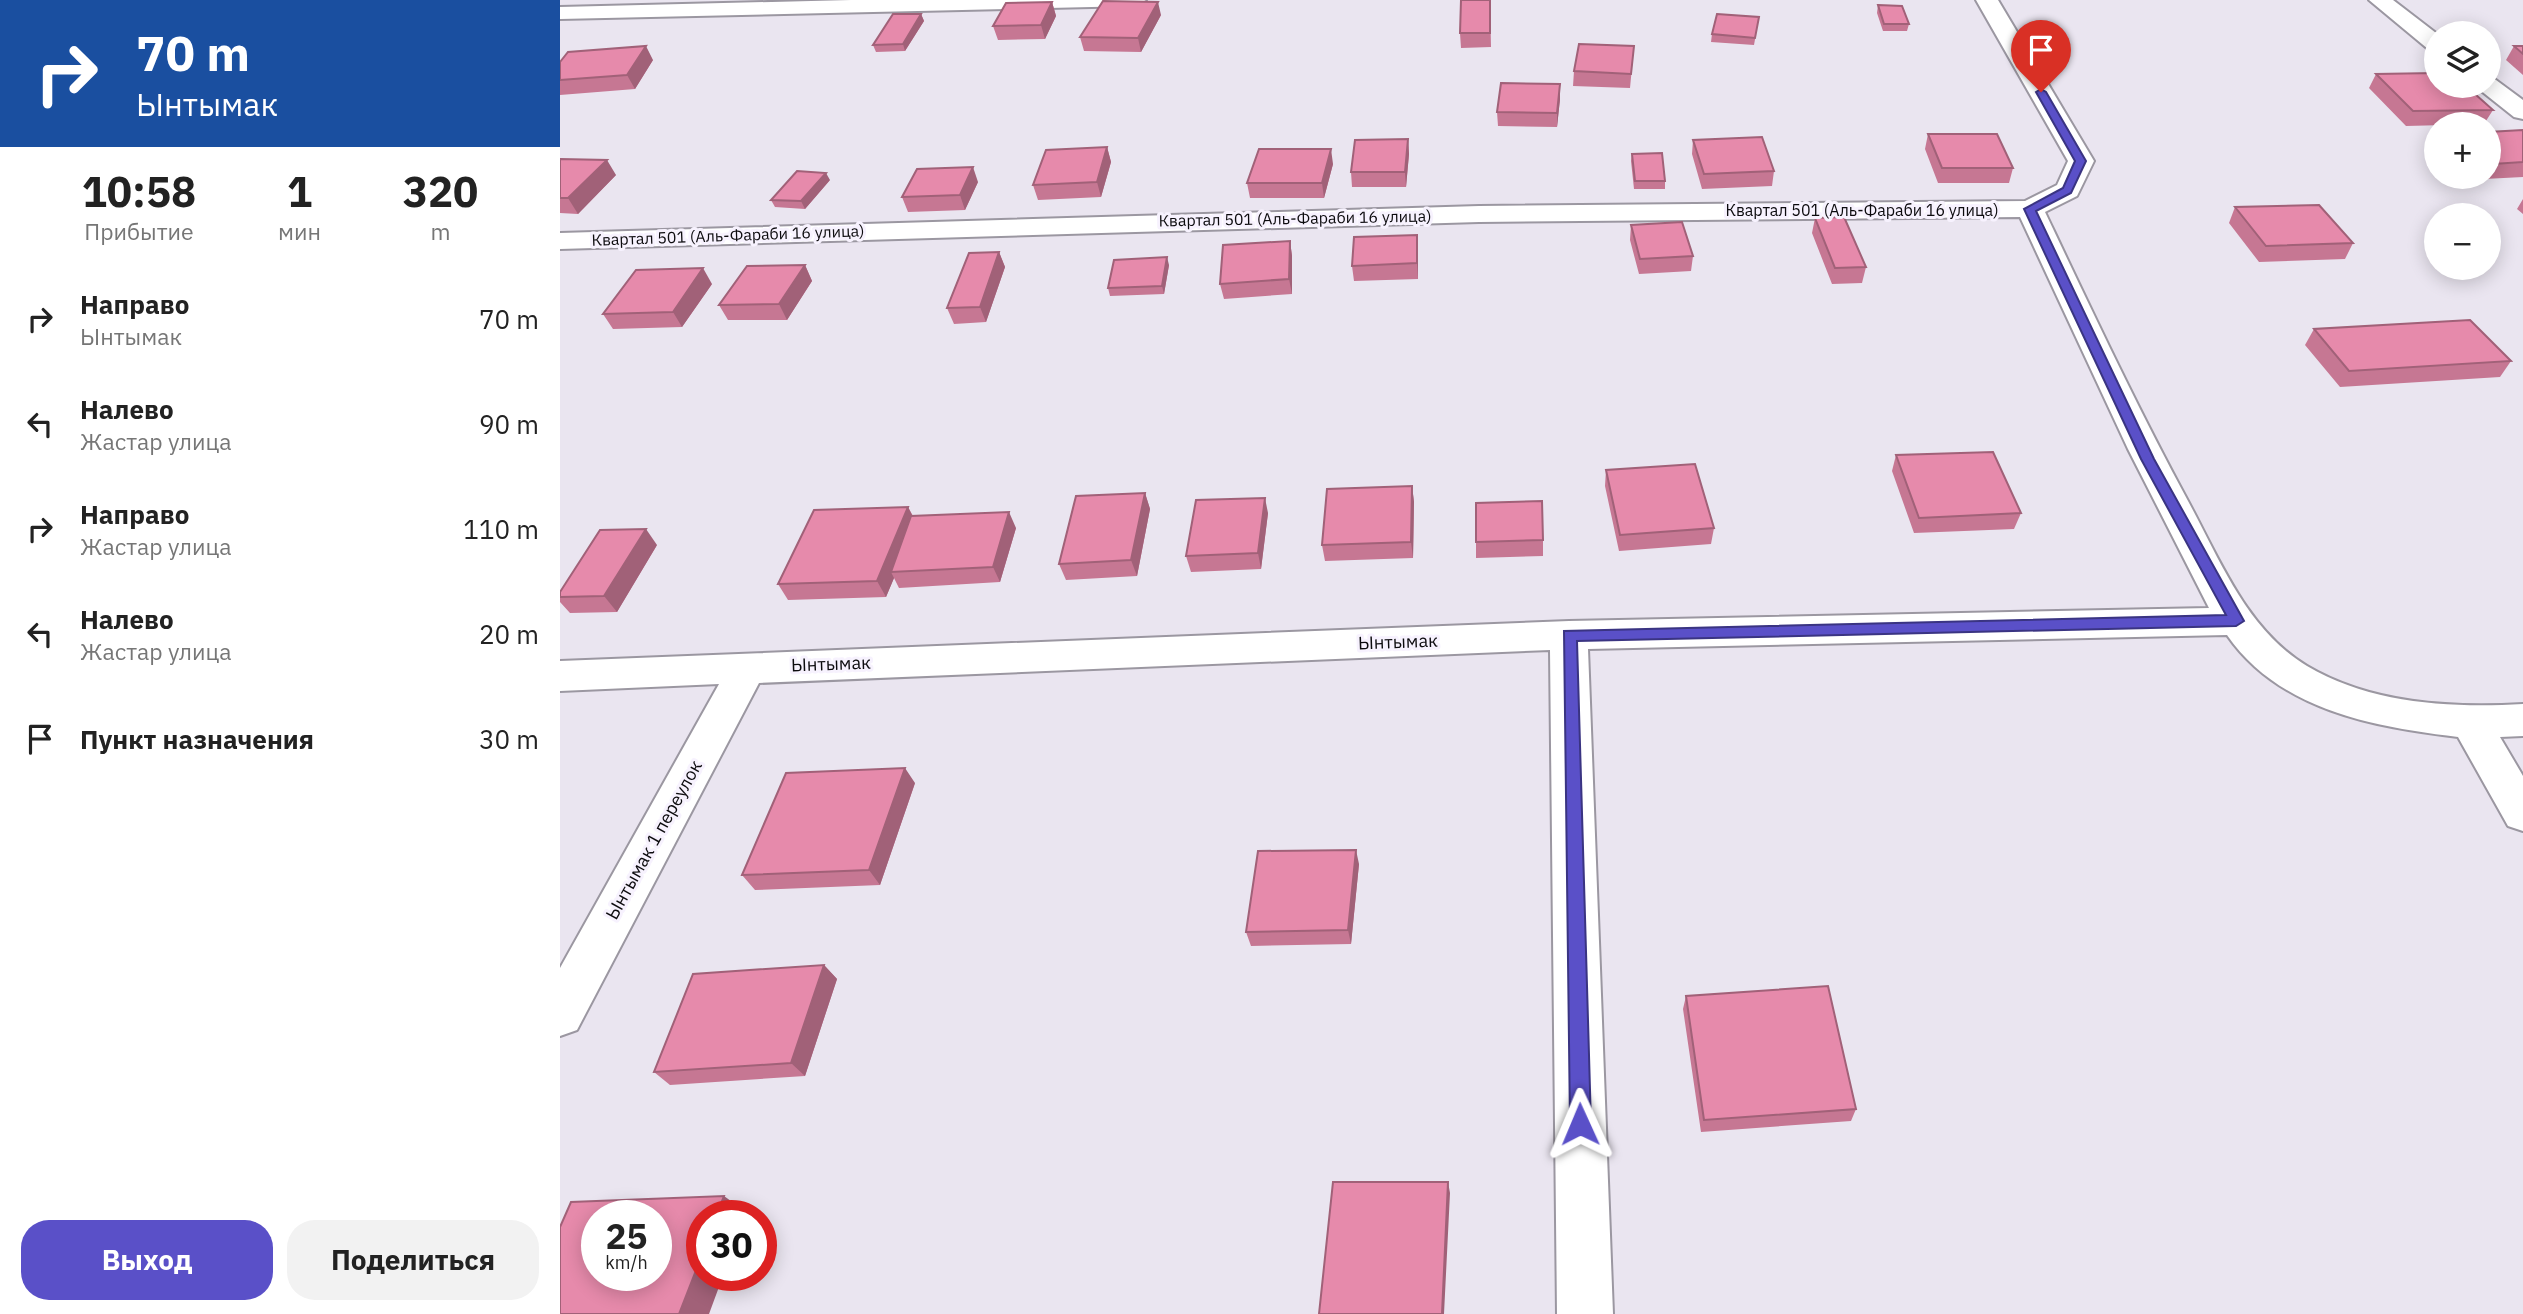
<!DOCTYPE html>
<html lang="ru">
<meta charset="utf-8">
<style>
body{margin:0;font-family:"IBM Plex Sans",sans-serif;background:#f2f2f2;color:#222;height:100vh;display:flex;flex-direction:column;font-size:26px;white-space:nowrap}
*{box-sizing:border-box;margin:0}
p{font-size:23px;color:#767676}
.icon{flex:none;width:38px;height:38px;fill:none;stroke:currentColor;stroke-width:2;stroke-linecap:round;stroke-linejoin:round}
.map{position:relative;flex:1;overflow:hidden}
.details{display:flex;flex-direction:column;background:#fff;width:560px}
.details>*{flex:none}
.banner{background:#1a4fa0;color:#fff;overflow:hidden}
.fabs{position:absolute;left:1864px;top:21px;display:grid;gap:14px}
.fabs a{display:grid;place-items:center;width:77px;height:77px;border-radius:50%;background:#fff;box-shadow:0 4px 18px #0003;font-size:35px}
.speed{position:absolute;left:21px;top:1200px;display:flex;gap:14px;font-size:35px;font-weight:700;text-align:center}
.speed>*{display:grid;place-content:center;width:91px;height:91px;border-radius:50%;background:#fff;box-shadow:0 4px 18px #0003;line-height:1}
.speed small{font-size:18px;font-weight:400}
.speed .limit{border:10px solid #d22;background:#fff;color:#111}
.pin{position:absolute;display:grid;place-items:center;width:60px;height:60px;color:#fff;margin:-72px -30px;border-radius:50% 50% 50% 0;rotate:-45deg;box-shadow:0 0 7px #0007}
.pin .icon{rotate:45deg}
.me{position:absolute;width:77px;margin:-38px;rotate:359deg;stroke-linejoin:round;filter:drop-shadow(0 0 5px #0008)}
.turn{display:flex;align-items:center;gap:24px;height:147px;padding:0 21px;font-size:32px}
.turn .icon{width:91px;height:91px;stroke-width:2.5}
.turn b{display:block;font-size:49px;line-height:60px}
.eta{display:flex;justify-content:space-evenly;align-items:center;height:119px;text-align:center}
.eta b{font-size:42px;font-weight:700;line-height:49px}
.button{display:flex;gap:14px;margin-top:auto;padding:14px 21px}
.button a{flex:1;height:80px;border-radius:28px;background:#5a50c8;color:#fff;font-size:28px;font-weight:700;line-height:80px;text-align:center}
.button a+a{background:#f2f2f2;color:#222}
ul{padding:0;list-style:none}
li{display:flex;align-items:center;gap:21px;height:105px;padding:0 21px}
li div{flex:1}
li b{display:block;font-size:26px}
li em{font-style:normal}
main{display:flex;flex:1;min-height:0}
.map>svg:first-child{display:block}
</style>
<main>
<section class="details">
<div class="banner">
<div class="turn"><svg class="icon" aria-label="right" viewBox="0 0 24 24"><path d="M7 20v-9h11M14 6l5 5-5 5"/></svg><div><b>70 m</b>Ынтымак</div></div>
</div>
<div class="eta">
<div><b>10:58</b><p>Прибытие</p></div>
<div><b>1</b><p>мин</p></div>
<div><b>320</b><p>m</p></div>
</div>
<ul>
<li><svg class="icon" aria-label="right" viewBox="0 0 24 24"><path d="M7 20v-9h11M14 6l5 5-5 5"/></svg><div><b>Направо</b><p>Ынтымак</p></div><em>70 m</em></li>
<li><svg class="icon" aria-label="left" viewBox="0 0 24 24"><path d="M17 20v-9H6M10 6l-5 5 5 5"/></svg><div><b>Налево</b><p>Жастар улица</p></div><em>90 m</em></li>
<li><svg class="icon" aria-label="right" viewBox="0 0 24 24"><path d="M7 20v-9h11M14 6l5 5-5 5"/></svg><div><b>Направо</b><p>Жастар улица</p></div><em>110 m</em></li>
<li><svg class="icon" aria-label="left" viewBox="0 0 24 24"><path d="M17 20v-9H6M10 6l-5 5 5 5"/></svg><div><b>Налево</b><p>Жастар улица</p></div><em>20 m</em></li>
<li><svg class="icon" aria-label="arrive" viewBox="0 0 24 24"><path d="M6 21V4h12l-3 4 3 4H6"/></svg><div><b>Пункт назначения</b></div><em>30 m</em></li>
</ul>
<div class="button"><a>Выход</a><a>Поделиться</a></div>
</section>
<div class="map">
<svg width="1963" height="1314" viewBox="0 0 1963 1314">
<rect width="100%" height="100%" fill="#eae5f0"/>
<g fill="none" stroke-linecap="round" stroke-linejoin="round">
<g stroke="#9b97a1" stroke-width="4">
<path id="street" d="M 291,0 L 586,0 L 575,6 L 0,19 L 0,7 Z
M 1416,0 L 1438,0 L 1534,161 L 1517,196 L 1485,212 C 1531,309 1577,407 1628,501 C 1660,560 1687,630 1747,666 C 1811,704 1891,708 1963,704 L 1963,736 L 1940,737 L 1963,776 L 1963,831 L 1948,826 L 1898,737 C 1813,727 1719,710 1667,635 L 1028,649 L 1053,1314 L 997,1314 L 990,650 L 199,683 L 17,1030 L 0,1036 L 0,968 L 159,684 L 0,691 L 0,661 L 1009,621 L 1649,608 L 1568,449 L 1460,217 L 919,222 L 0,249 L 0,233 L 919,206 L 1465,201 L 1497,185 L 1508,161 Z
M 1809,0 L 1833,0 L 1876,33 L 1876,51 L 1868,49 Z
M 1928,78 L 1936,80 L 1963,100 L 1963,119 L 1954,117 L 1920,90 L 1917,86 L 1928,86 Z"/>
</g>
<use href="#street" fill="#fff" fill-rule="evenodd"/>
</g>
<path fill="#c67793" d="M 930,0 L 931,47 L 901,48 L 900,33 Z
M 492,2 L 496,16 L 485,39 L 438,40 L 433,26 Z
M 1318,5 L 1349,24 L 1347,31 L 1323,31 L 1317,13 Z
M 361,14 L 364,21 L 345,51 L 316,52 L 313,45 Z
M 601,15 L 581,52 L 524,51 L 520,37 Z
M 1199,17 L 1194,45 L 1151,42 L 1152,34 Z
M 1074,46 L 1070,88 L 1013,86 L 1014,71 Z
M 1954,46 L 1963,46 L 1963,75 L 1946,60 Z
M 93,60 L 75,89 L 0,95 L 0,62 Z
M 1816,74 L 1933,110 L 1924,124 L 1846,126 L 1809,88 Z
M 1000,99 L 997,127 L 938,126 L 937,112 Z
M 1963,130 L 1963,177 L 1924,179 L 1922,177 L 1928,177 L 1928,132 Z
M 1368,134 L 1453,168 L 1449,183 L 1378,183 L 1365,149 Z
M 848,139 L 849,154 L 846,187 L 792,187 L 791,172 Z
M 1133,140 L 1214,171 L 1212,186 L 1142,189 L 1132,154 Z
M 547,147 L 551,162 L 541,197 L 478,200 L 473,185 Z
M 1072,154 L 1105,181 L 1105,189 L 1074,189 L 1071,161 Z
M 0,159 L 56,175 L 18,214 L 0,213 Z
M 773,164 L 764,198 L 690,198 L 687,183 Z
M 270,180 L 245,209 L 215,207 L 211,200 Z
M 418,182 L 405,210 L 348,212 L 342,197 Z
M 1963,199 L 1963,214 L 1957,209 Z
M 1675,207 L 1793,243 L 1785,259 L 1699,262 L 1669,223 Z
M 1255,218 L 1306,267 L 1302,283 L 1272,284 L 1252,233 Z
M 1071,225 L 1133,256 L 1131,271 L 1079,274 L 1070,240 Z
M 730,241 L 732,256 L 732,294 L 664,299 L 660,284 Z
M 858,251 L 858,279 L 794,281 L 792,266 Z
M 439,252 L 445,267 L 426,322 L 394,324 L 387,308 Z
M 245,265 L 252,281 L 227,320 L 168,320 L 159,305 Z
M 609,265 L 604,294 L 550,296 L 548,288 Z
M 152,284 L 122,327 L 53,329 L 43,314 Z
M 1754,329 L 1951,361 L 1940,377 L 1780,387 L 1745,345 Z
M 1336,455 L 1461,513 L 1454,529 L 1354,533 L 1332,471 Z
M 1046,470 L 1154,528 L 1151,544 L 1059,551 L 1045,486 Z
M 852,486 L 854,502 L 853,558 L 765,561 L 762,545 Z
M 585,493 L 590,509 L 577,576 L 506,580 L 499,564 Z
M 348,507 L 353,516 L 456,528 L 440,582 L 339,588 L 334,578 L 326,597 L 228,600 L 218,584 Z
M 708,513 L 701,569 L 631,572 L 626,556 Z
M 983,540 L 983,556 L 916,558 L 916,542 Z
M 97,545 L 57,612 L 10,613 L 0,602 L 0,592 Z
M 355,783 L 320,885 L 195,890 L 182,875 Z
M 799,864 L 791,944 L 691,946 L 686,932 Z
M 264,965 L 277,979 L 245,1076 L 110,1085 L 94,1072 Z
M 1126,996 L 1296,1109 L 1291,1121 L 1141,1132 L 1123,1009 Z"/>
<path fill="#a16178" d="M 492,2 L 496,16 L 485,39 L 481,25 Z
M 598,2 L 601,15 L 581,52 L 578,38 Z
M 361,14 L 364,21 L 345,51 L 343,44 Z
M 86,46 L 93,60 L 75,89 L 67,75 Z
M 1000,84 L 1000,99 L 997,127 L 997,113 Z
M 848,139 L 849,154 L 846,187 L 845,172 Z
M 547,147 L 551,162 L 541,197 L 537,182 Z
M 771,149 L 773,164 L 764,198 L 762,183 Z
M 47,160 L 56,175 L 18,214 L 8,198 Z
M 413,167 L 418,182 L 405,210 L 400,195 Z
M 266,173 L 270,180 L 245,209 L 241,201 Z
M 857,235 L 858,251 L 858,279 L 857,263 Z
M 730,241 L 732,256 L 732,294 L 729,279 Z
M 439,252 L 445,267 L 426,322 L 420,307 Z
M 607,257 L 609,265 L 604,294 L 602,286 Z
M 245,265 L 252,281 L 227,320 L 219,304 Z
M 143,268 L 152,284 L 122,327 L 113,312 Z
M 852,486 L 854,502 L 853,558 L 851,542 Z
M 585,493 L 590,509 L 577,576 L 571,560 Z
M 705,498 L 708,513 L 701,569 L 698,553 Z
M 348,507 L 356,523 L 331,572 L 334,578 L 326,597 L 317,581 Z
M 449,512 L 456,528 L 440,582 L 433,567 Z
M 86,529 L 97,545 L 57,612 L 44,596 Z
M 345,768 L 355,783 L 320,885 L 309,870 Z
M 796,850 L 799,864 L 791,944 L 788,930 Z
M 264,965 L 277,979 L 245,1076 L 231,1063 Z
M 888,1182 L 890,1193 L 884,1314 L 882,1314 Z
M 164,1196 L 186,1212 L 185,1216 L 156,1216 Z
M 142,1255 L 142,1276 L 163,1276 L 149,1314 L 119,1314 Z"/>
<path fill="#e68aab" stroke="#a16178" stroke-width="2" fill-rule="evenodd" d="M 901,0 L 930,0 L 930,33 L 900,33 Z
M 543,1 L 598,2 L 578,38 L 520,37 Z
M 492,2 L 481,25 L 433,26 L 446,3 Z
M 1318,5 L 1342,6 L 1349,24 L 1324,24 Z
M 333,14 L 361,14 L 343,44 L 313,45 Z
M 1157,14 L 1199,17 L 1195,38 L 1152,34 Z
M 1019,44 L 1074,46 L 1071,74 L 1014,71 Z
M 86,46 L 67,75 L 0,80 L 0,62 L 8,52 Z
M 1954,46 L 1963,46 L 1963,54 Z
M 1876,73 L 1876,86 L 1906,86 L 1933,110 L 1853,111 L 1816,74 Z
M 941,83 L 1000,84 L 997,113 L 937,112 Z
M 1963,130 L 1963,162 L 1933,164 L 1928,160 L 1928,132 Z
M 1368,134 L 1437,134 L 1453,168 L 1382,168 Z
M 1202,137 L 1214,171 L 1144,174 L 1133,140 Z
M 848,139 L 845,172 L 791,172 L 795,140 Z
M 547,147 L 537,182 L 473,185 L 486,150 Z
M 699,149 L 771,149 L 762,183 L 687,183 Z
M 1102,153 L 1105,181 L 1075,181 L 1072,154 Z
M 0,159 L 47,160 L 8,198 L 0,198 Z
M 413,167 L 400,195 L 342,197 L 357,169 Z
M 237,171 L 266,173 L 241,201 L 211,200 Z
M 1759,205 L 1793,243 L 1706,246 L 1675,207 Z
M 1284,217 L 1306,267 L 1275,268 L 1255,218 Z
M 1122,222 L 1133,256 L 1080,259 L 1071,225 Z
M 857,235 L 857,263 L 792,266 L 794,237 Z
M 730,241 L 729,279 L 660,284 L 663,245 Z
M 439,252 L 420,307 L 387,308 L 409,253 Z
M 607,257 L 602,286 L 548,288 L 554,260 Z
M 245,265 L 219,304 L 159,305 L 187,266 Z
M 143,268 L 113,312 L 43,314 L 76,270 Z
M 1910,320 L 1951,361 L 1789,371 L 1754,329 Z
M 1433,452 L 1461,513 L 1359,518 L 1336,455 Z
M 1135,464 L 1154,528 L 1060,535 L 1046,470 Z
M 852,486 L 851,542 L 762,545 L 767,489 Z
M 585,493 L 571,560 L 499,564 L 516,496 Z
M 705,498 L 698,553 L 626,556 L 636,500 Z
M 982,501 L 983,540 L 916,542 L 916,503 Z
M 348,507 L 317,581 L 218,584 L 254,510 Z
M 449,512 L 433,567 L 331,572 L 351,516 Z
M 86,529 L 44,596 L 0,597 L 0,592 L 40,530 Z
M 345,768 L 309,870 L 182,875 L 226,773 Z
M 796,850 L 788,930 L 686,932 L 698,851 Z
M 264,965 L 231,1063 L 94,1072 L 133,974 Z
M 1268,986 L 1296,1109 L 1144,1120 L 1126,996 Z
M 773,1182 L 888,1182 L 882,1314 L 759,1314 Z
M 164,1196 L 156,1216 L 142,1216 L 142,1255 L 119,1314 L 0,1314 L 0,1227 L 11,1202 ZM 37,1216 L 96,1216 L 96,1276 L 37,1276 Z"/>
<path fill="#5a50c8" stroke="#3a3482" stroke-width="2" d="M 1481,89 L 1486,92 L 1526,161 L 1511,193 L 1476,211 L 1594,459 L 1684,621 L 1676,626 L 1017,641 L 1031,1124 L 1028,1131 L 1020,1134 L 1013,1131 L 1010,1124 L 1004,631 L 1666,615 L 1581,459 L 1464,209 L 1503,188 L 1515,161 L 1476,92 Z"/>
<g text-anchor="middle" stroke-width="6" stroke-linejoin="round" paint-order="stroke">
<g font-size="16" fill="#0c0b0e" stroke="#f7f2fe">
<text x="1302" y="216">Квартал 501 (Аль-Фараби 16 улица)</text>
<text transform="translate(735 218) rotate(-1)" y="6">Квартал 501 (Аль-Фараби 16 улица)</text>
<text transform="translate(168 235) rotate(-2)" y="6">Квартал 501 (Аль-Фараби 16 улица)</text>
</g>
<g font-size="18" fill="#0c0b0e" stroke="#f7f2fe">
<text transform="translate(838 642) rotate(-2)" y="6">Ынтымак</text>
<text transform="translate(271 664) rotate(-2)" y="6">Ынтымак</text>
<text transform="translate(94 840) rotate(-61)" y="6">Ынтымак 1 переулок</text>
</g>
</g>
</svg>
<div class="fabs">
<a><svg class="icon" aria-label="layers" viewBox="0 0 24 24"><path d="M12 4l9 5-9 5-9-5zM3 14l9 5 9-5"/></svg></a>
<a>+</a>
<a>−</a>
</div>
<div class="speed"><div>25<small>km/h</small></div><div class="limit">30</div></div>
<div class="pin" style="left:1481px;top:92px;background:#d93025"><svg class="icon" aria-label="arrive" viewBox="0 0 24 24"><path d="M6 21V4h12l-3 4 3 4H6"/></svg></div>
<svg class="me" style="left:1020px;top:1124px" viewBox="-20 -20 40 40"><path d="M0-17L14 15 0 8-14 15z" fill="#5a50c8" stroke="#fff" stroke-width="4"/></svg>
</div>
</main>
